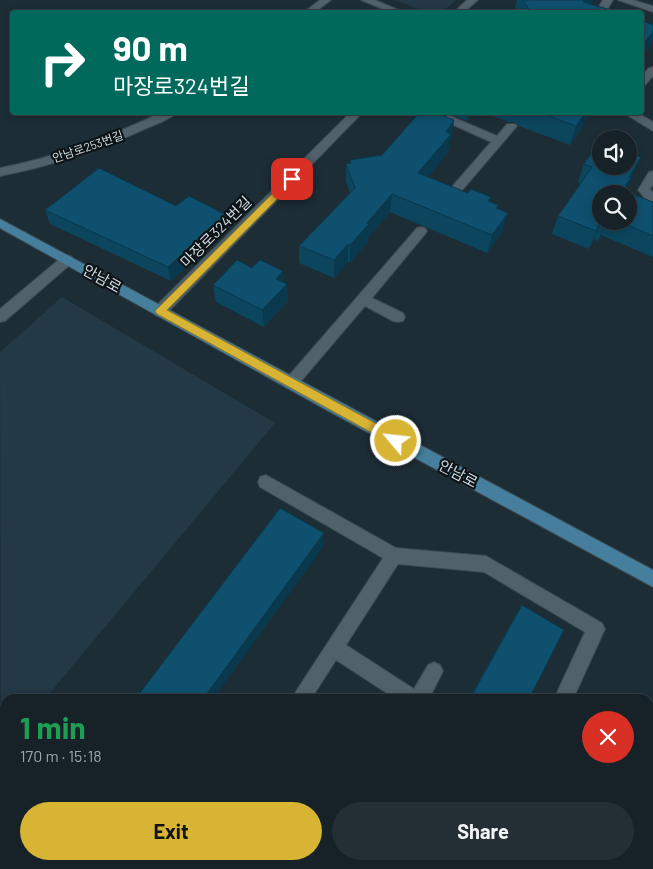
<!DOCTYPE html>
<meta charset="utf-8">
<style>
body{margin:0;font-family:Barlow,"Noto Sans KR",sans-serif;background:#232f34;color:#f1f3f6;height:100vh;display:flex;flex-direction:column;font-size:19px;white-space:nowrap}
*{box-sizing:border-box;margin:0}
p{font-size:16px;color:#9ea4a8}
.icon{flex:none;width:28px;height:28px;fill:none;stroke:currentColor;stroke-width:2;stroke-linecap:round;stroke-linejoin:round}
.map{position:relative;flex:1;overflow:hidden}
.panel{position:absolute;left:0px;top:694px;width:654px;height:176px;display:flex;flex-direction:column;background:#162228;border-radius:15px 15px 0 0;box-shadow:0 2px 8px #0003,0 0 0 1px #353f45}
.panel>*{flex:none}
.banner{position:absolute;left:10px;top:10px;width:634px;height:105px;border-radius:5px;box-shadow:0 2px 8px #0003,0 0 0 1px #353f45;background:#00695c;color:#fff;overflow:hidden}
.tools{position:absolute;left:592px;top:130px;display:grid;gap:10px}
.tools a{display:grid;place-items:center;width:45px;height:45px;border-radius:50%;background:#162228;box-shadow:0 2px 8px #0003,0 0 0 1px #353f45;font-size:25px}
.pin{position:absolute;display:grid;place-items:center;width:42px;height:42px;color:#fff;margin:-21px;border-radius:10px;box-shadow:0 2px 8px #0006}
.me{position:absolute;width:55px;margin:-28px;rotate:298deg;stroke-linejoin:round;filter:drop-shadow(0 0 4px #0008)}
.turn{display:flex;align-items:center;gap:18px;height:105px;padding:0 20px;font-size:22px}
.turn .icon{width:65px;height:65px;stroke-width:2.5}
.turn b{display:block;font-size:35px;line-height:42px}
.round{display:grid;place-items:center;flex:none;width:52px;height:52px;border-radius:26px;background:#232f34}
.summary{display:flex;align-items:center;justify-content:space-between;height:85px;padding:0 20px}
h1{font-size:30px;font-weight:700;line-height:38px;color:#1e9e55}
.action{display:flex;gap:10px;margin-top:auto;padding:10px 20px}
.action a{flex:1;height:58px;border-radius:30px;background:#d8b434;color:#111;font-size:20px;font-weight:700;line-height:58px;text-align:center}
.action a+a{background:#232f34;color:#f1f3f6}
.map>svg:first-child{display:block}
</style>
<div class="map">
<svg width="653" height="869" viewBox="0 0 653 869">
<rect width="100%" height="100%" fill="#1d2d36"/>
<path fill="#233945" d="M 394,0 L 456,0 L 442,12 L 427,12 Z
M 62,297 L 275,423 L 45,699 L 5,699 L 5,747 L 1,752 L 0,352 Z"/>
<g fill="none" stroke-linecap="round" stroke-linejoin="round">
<g stroke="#3b484f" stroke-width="2">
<path id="minor" d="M 320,0 L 331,0 L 315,12 L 304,12 Z
M 361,0 L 375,0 L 403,12 L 390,12 Z
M 467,0 L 478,0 L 464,12 L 454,12 Z
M 603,0 L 613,0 L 607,10 L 610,12 L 596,11 Z
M 618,0 L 633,0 L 653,6 L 653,12 Z
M 653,67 L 653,76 L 645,85 L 641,86 L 641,76 L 649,68 Z
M 162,112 L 177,112 C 170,120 156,124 147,128 C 99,150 51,166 0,176 L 0,168 C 57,157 110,137 162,112 Z
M 351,112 L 363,112 L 165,315 L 160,316 L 155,315 L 153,311 L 155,307 Z
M 425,112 L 441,112 L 497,136 L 507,124 L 515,124 L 517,126 L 452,202 L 444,202 L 442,199 L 444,196 L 491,142 Z
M 622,112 L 636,112 L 653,122 L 653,131 Z
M 653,171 L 653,185 L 650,189 L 653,192 L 653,204 L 649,203 L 638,190 L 649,172 Z
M 421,227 L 425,228 L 427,231 L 425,234 L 372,298 L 403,313 L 405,317 L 403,321 L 398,322 L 393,321 L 365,306 L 296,387 L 291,389 L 286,387 L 284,383 L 286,379 L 417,228 Z
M 67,255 L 72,257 L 73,260 L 72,263 L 5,321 L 0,322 L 0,309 L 62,257 Z
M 266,475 L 396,548 L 486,556 L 602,623 L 605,629 L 573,699 L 554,699 L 585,632 L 484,572 L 398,564 L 346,645 L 414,689 L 428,665 L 434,662 L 440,665 L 443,671 L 429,699 L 396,699 L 336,660 L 311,699 L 291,699 L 383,558 L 260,487 L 258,482 L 260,477 Z
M 150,865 L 189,865 L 190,869 L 149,869 Z
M 473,865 L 494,865 L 493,869 L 472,869 Z"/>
</g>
<g stroke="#3b484f" stroke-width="2">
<path id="major" d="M 0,219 L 653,570 L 653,587 L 323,408 L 0,228 Z
M 653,825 L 653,854 L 649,856 L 649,827 Z
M 649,859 L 651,865 L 650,869 L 630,869 L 631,865 L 649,865 Z"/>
</g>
<use href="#minor" fill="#50616b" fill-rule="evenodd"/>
<use href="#major" fill="#457f9d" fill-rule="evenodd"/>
</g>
<path fill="#0c455e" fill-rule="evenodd" d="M 517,0 L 593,0 L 590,4 L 618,12 L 514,12 Z
M 641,20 L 653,25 L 653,39 L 651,45 L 641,57 Z
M 452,112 L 588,112 L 583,126 L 570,145 L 519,126 L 515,122 L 509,122 L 487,114 L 471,116 L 467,121 L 453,115 Z
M 454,120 L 451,139 L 449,142 L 448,152 L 428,177 L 498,205 L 497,208 L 503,231 L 487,253 L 390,212 L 368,238 L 368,242 L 350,263 L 348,262 L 334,278 L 299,263 L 299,246 L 350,193 L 346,182 L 346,164 L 350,163 L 350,160 L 382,155 Z
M 631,154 L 641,157 L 627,187 L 626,192 L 653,202 L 653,257 L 601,235 L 598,241 L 594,239 L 589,249 L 552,234 L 558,216 L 581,183 L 578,182 L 584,164 ZM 629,194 L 629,221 L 601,221 Z
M 176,206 L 228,229 L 171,281 L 50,224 L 45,210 Z
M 284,283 L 287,284 L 288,301 L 264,327 L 216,302 L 213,285 Z
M 522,605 L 529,699 L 469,699 L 515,616 Z"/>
<path fill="#0a384c" d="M 584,0 L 593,0 L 584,12 L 583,2 Z
M 653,32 L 653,39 L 651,45 L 641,57 L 641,53 L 646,41 Z
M 468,112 L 487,112 L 487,114 L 471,116 L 467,121 Z
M 586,112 L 588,112 L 583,126 L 570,145 L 576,126 Z
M 454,120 L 451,139 L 449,142 L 448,152 L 416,192 L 418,173 Z
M 641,157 L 626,190 L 628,188 L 625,194 L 625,186 Z
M 392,194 L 390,212 L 368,238 L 368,242 L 350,263 L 350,245 L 367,223 Z
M 508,213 L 503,231 L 487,253 L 492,235 Z
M 226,215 L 228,229 L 171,281 L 168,267 Z
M 601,221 L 594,239 L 589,249 L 596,231 Z
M 606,221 L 601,235 L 598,241 L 605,223 Z
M 348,244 L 348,262 L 334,278 L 334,260 Z
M 283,271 L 284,286 L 287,284 L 288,301 L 264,327 L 262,310 L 276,279 Z
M 324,533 L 324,546 L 213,699 L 203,699 Z
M 81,865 L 93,865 L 90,869 L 78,869 Z"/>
<path fill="#0e506d" stroke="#0a384c" d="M 523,0 L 584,0 L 583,2 L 618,12 L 531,12 Z
M 641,20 L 653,25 L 653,32 L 646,41 L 641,40 Z
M 420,112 L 434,112 L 454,120 L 446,132 L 451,134 L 418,173 L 468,193 L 471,189 L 491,197 L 488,201 L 498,205 L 496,208 L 508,213 L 492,235 L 392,194 L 367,223 L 369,224 L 350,245 L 348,244 L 334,260 L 299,246 L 355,188 L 346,164 L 351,163 L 350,160 L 382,155 Z
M 538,112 L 586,112 L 576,126 Z
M 607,132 L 628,139 L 602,139 Z
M 629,139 L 637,142 L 631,154 L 641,157 L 629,177 L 631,178 L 625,186 L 628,188 L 625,191 L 653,202 L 653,236 L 619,221 L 629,221 L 629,194 L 601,194 L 601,221 L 606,221 L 605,223 L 601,221 L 596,231 L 558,216 L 592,167 L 584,164 L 601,140 L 601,166 L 629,166 Z
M 99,168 L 176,206 L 189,196 L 226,215 L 168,267 L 45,210 Z
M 237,260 L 252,268 L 260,260 L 283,271 L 276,279 L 287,284 L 262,310 L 213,285 Z
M 280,508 L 324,533 L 203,699 L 132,699 L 138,691 L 140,693 Z
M 522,605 L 564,630 L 529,699 L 470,699 Z
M 5,865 L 81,865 L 78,869 L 2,869 Z
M 257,865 L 347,865 L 345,869 L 262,869 Z
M 377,865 L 444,865 L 442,869 L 375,869 Z"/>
<path fill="#d8b434" stroke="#8c7522" d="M 292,176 L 296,179 L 295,181 L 167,310 L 401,437 L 402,441 L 401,444 L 392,444 L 157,314 L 155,311 L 289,177 Z"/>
<g text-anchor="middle" stroke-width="4.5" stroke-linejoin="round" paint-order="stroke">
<g font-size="12" fill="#d0dadf" stroke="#0d1418">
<text transform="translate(88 147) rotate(-19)" y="4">안남로253번길</text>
</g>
<g font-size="15" fill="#d0dadf" stroke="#0d1418">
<text transform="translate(216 232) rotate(-45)" y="5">마장로324번길</text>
<text transform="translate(102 279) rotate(29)" y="5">안남로</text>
<text transform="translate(458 474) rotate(28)" y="5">안남로</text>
</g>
</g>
</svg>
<div class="tools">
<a><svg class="icon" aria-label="sound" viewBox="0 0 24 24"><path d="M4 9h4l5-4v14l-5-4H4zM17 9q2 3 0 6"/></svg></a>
<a><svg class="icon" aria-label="search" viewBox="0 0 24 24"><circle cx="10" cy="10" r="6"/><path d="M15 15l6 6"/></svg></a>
</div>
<div class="pin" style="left:292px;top:179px;background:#d93025"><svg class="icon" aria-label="arrive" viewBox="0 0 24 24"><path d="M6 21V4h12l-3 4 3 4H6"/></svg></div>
<svg class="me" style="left:396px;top:441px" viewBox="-20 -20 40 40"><circle r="17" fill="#d8b434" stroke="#fff" stroke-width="3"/><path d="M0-11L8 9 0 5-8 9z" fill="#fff"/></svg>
<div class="banner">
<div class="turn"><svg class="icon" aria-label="right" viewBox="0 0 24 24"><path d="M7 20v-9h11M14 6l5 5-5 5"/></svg><div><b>90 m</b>마장로324번길</div></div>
</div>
<section class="panel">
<div class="summary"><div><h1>1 min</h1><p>170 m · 15:18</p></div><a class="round" style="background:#d93025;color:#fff"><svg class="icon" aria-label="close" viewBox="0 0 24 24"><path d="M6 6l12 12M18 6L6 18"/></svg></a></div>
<div class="action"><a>Exit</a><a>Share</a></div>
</section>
</div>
